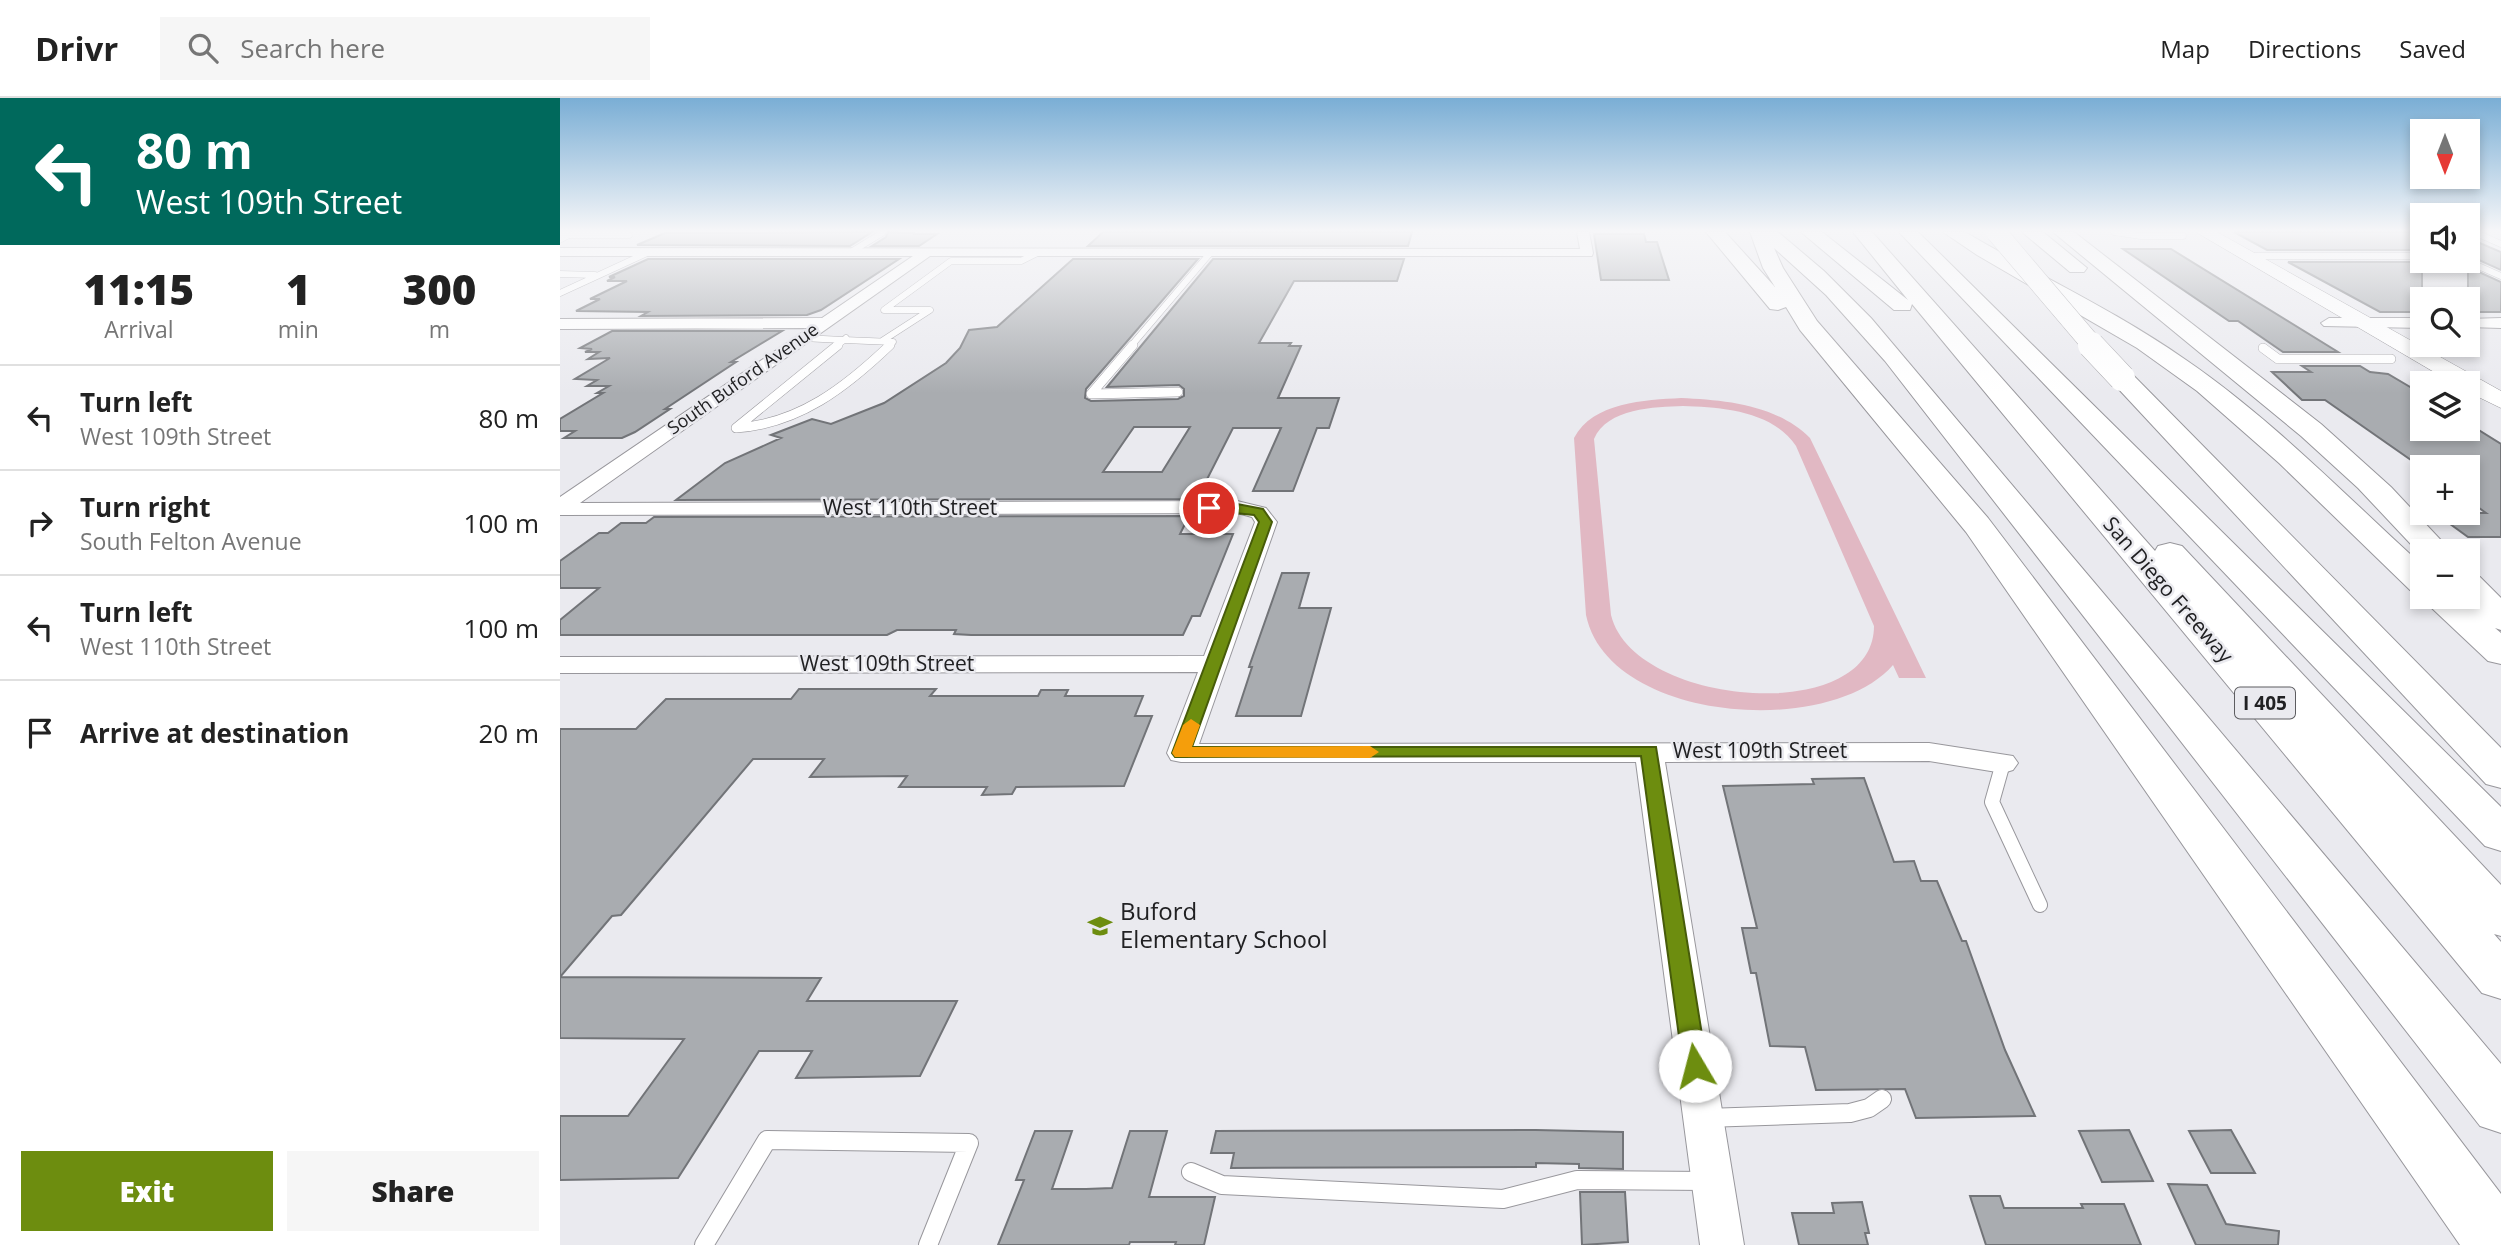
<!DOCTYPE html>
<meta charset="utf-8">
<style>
body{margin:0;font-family:"Open Sans",sans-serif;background:#f6f6f6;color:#222;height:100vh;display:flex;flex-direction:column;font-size:26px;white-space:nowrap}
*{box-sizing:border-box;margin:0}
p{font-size:23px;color:#767676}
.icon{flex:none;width:38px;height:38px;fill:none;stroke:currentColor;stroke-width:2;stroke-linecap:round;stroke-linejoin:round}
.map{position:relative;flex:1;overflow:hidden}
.side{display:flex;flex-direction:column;background:#fff;width:560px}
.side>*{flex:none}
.banner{background:#00695c;color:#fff;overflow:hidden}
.needle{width:46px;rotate:180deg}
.controls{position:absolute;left:1850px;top:21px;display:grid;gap:14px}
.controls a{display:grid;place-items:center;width:70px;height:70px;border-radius:0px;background:#fff;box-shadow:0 4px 10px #0003;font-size:35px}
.pin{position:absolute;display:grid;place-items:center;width:60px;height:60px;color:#fff;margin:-30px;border:4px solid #fff;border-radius:50%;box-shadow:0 2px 7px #0007}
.me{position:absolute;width:77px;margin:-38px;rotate:352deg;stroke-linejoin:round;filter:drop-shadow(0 0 5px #0008)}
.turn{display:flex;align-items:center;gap:24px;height:147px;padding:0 21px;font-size:32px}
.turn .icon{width:91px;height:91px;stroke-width:2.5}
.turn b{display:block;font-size:49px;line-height:60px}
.eta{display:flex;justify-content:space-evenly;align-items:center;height:119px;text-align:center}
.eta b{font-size:42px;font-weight:800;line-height:49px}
.cta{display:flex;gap:14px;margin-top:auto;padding:14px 21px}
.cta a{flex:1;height:80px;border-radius:0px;background:#6d8d0f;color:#fff;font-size:28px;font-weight:800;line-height:80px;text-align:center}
.cta a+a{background:#f6f6f6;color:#222}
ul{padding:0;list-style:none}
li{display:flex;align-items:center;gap:21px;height:105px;padding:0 21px;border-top:2px solid #e0e0e0}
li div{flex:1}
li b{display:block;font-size:26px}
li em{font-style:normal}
header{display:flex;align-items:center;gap:42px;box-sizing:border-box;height:98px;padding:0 35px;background:#fff;border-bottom:2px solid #e0e0e0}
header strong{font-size:33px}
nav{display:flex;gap:38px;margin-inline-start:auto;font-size:24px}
.search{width:490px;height:63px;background:#f6f6f6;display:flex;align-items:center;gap:18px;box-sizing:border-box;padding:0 24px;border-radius:0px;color:#767676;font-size:26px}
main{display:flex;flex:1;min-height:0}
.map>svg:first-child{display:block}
</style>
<header>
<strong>Drivr</strong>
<div class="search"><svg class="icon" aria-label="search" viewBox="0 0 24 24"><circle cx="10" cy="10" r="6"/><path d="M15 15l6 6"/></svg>Search here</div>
<nav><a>Map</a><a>Directions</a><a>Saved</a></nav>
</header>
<main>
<section class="side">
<div class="banner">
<div class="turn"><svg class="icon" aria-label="left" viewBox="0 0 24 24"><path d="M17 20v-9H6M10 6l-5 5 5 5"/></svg><div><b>80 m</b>West 109th Street</div></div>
</div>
<div class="eta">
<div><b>11:15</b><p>Arrival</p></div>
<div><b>1</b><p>min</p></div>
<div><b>300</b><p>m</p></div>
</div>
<ul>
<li><svg class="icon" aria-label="left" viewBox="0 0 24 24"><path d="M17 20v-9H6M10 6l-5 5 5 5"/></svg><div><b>Turn left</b><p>West 109th Street</p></div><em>80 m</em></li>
<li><svg class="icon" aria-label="right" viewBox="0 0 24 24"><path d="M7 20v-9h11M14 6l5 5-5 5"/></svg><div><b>Turn right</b><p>South Felton Avenue</p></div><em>100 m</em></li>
<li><svg class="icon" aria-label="left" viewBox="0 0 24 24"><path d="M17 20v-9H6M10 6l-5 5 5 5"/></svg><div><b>Turn left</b><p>West 110th Street</p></div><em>100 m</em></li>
<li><svg class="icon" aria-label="arrive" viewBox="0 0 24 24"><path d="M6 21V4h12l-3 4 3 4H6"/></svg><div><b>Arrive at destination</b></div><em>20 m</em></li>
</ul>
<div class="cta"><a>Exit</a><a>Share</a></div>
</section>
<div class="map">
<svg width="1941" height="1147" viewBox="0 0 1941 1147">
<rect width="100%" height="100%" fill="#eaeaef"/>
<path fill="#e1b8c3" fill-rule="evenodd" d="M 1121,300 C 1166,302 1217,307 1250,340 L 1366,580 L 1339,580 L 1333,567 C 1269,641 1048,624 1026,517 L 1014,340 C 1033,304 1085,302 1121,300 ZM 1123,308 C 1161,309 1213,313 1236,348 L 1314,528 C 1314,629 1073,609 1051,517 L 1034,341 C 1047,310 1095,309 1123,308 Z"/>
<path fill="#a9acb0" stroke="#727478" stroke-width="2" fill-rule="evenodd" d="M 299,134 L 312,134 L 290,148 L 77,147 L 105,135 Z
M 328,134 L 355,135 L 353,136 L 377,136 L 359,148 L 312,148 L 326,139 Z
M 543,134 L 852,134 L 848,148 L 528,148 Z
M 1674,134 L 1862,134 L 1862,152 L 1707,152 Z
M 1034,136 L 1084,136 L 1086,144 L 1097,144 L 1109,182 L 1041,182 Z
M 1908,140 L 1941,154 L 1941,172 L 1908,157 Z
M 1563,151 L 1611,151 L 1778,254 L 1723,254 L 1678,223 L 1669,223 Z
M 88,161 L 339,161 L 261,212 L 247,217 L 81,218 L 88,214 L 16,213 L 40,201 L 30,201 L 67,183 L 47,183 L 55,179 L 49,179 Z
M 513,161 L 638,161 L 526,291 L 525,300 L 531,303 L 618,301 L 624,298 L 624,291 L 619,287 L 547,289 L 653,161 L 844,161 L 837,183 L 734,183 L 699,245 L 731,245 L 729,248 L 741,248 L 718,300 L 779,300 L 769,330 L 757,330 L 733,393 L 693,393 L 721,330 L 673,330 L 637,401 L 116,402 L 165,365 L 221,340 L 211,337 L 252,321 L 271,326 L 324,305 L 386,265 L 400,250 L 409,232 L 437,229 ZM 574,329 L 630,329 L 602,374 L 543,374 Z
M 1728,164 L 1862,164 L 1862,214 L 1820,214 Z
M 1908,169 L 1941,184 L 1941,214 L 1908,214 Z
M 52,233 L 222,233 L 171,264 L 176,264 L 105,311 L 110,311 L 75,334 L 62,340 L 4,340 L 15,333 L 0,333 L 0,321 L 43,295 L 37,295 L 49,288 L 27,288 L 37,282 L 15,281 L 50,260 L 28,261 L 39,254 L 25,254 L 32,251 L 20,250 Z
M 1742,268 L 1800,268 L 1810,274 L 1828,276 L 1862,296 L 1862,331 L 1917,331 L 1941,346 L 1941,439 L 1908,439 L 1875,415 L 1926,415 L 1908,402 L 1908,369 L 1861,369 L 1765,302 L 1742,302 L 1712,274 L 1751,274 Z
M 629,418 L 620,436 L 673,436 L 640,518 L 632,518 L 623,537 L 411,537 L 394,536 L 396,532 L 337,532 L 327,537 L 0,537 L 0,522 L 39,490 L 0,490 L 0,463 L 39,435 L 48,435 L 61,425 L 86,425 L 94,419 Z
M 722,475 L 749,475 L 739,510 L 771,510 L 741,618 L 676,618 L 692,569 L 689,569 Z
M 239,591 L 376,591 L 370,598 L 478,598 L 481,592 L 508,592 L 505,598 L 583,598 L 575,618 L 592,618 L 564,688 L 456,689 L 452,696 L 422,697 L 427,689 L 339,689 L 347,678 L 250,679 L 264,661 L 193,661 L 61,817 L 52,818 L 0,879 L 261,880 L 247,903 L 397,903 L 360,978 L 236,980 L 252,953 L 199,953 L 118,1080 L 0,1082 L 0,1018 L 68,1018 L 124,941 L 0,940 L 0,631 L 76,631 L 106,601 L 231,601 Z
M 1304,680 L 1334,764 L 1354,763 L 1361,783 L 1377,783 L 1402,843 L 1406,843 L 1445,952 L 1475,1018 L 1356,1020 L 1345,991 L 1256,992 L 1245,949 L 1210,948 L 1196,875 L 1191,875 L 1182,830 L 1197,830 L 1163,688 L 1254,686 L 1252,681 Z
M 976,1032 L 1063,1034 L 1063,1071 L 1019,1070 L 1019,1066 L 976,1065 L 976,1069 L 671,1070 L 674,1055 L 651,1055 L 656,1033 Z
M 1569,1032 L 1593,1083 L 1542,1084 L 1519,1033 Z
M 1671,1032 L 1695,1075 L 1651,1075 L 1629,1033 Z
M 475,1033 L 512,1033 L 492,1091 L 526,1091 L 552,1090 L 570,1033 L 607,1033 L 589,1099 L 655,1099 L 644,1147 L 615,1147 L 616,1144 L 570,1144 L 569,1147 L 438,1147 L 464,1082 L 456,1082 Z
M 1608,1086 L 1647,1087 L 1666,1126 L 1719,1133 L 1718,1147 L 1636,1147 Z
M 1020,1094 L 1065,1094 L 1068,1144 L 1022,1147 Z
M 1410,1098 L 1440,1098 L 1444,1110 L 1523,1110 L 1521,1106 L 1564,1106 L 1581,1147 L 1426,1147 Z
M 1302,1104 L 1309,1135 L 1305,1135 L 1308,1147 L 1239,1147 L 1232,1115 L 1274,1115 L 1272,1105 Z"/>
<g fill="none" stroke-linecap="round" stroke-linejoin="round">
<g stroke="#98979c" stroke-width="7">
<path id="lane-far3" d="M 1554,134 L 1581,138 L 1623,138
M 1914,134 L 1941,146
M 7,137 L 69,137
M 291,154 L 322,135
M 1686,158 L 1862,158
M 1907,163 L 1941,178
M 0,176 L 35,177
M 0,195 L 89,154
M 242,240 L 284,242
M 284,242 L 333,244 L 328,248
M 284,242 L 286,240
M 322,243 L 370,212 L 324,212 L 391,163 L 461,163 L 479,154
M 276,248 L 284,242
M 571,248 L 651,154"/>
</g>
<g stroke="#98979c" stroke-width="10">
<path id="lane-far2" d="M 278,247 L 176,330 C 239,326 286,289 330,247
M 573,247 L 531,296 L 618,294
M 1703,250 L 1718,261 L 1831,261"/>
</g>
<g stroke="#98979c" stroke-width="16">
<path id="lane-far1" d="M 1443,665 L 1432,704 L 1480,807"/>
</g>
<g stroke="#98979c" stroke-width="20">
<path id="lane" d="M 1146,1020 L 1290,1015 L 1309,1010 L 1322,1001
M 631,1074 L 662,1087 L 943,1101 L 1017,1082 L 1148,1083
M 144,1147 L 207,1042 L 409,1045 L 368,1147"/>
</g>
<g stroke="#98979c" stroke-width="2">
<path id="street" d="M 1017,134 L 1029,134 L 1033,155 L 1032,158 L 370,158 L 20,405 L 677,403 L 706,410 L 717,424 L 639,646 L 1369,645 L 1453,658 L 1458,665 L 1453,672 L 1443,675 L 1369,663 L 1105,664 L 1184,1147 L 1140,1147 L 1076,664 L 621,664 L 611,662 L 607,655 L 638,574 L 0,575 L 0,559 L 644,558 L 695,424 L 692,419 L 677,415 L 0,417 L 0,399 L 249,230 L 0,231 L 0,221 L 262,220 L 353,158 L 0,158 L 0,150 L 1020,151 Z
M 1769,220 L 1862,220 L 1862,230 L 1764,228 L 1761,225 Z
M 1941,220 L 1941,230 L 1908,229 L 1908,221 Z"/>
</g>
<g stroke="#98979c" stroke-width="1">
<path id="secondary" d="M 0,134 L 21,134 L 0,145 Z
M 1636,134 L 1657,134 L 1941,293 L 1941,310 L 1908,294 L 1908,285 L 1893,285 Z"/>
</g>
<g stroke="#98979c" stroke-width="2">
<path id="highway" d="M 1146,134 L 1165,134 L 1215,189 L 1203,170 L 1190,134 L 1218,134 L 1264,173 L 1311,220 L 1941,966 L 1941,1035 L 1920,1028 L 1325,263 L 1266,197 L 1214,150 L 1223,170 L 1257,223 L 1428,420 L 1941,1096 L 1941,1147 L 1900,1147 L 1406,434 L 1240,232 L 1226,209 L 1218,212 L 1210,211 Z
M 1241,134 L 1262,134 L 1348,202 L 1293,134 L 1312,134 L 1595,453 L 1598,448 L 1610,445 L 1622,448 L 1941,787 L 1941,838 L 1934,836 L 1941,844 L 1941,901 L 1922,895 L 1352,206 L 1350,212 L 1334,212 Z
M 1339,134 L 1358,134 L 1941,709 L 1941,753 L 1925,748 Z
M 1383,134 L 1405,134 C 1478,177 1556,213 1626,262 C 1712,321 1785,397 1862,467 L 1862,495 L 1850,492 L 1719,365 L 1637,293 L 1577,250 L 1417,157 Z
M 1462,134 L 1483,134 L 1527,170 L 1524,174 L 1510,174 Z
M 1493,134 L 1514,134 L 1761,326 L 1831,389 L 1891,453 L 1862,453 L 1862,458 L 1798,390 L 1741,338 Z
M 1562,273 L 1571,275 L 1941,650 L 1941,690 L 1926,686 L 1553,285 L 1550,280 L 1553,275 Z
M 1908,476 L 1920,479 L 1941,500 L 1941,532 L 1935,530 L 1941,535 L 1941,566 L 1928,563 L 1860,499 L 1862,497 L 1899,499 L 1909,508 L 1901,499 L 1908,499 Z"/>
</g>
<use href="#lane-far3" stroke="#fff" stroke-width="6"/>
<use href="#lane-far2" stroke="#fff" stroke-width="9"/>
<use href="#lane-far1" stroke="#fff" stroke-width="14"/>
<use href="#lane" stroke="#fff" stroke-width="18"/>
<use href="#street" fill="#fff" fill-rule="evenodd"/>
<use href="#secondary" fill="#fff" fill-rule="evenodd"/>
<use href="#highway" fill="#fff" fill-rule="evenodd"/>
<g stroke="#98979c" stroke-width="21" stroke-linecap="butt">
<path id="highway-bridge-far1" d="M 1436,134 L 1533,248"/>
</g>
<g stroke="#98979c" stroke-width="27" stroke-linecap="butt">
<path id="highway-bridge" d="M 1531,247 L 1562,280"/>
</g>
<use href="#highway-bridge-far1" stroke="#fff" stroke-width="20"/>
<use href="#highway-bridge" stroke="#fff" stroke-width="26"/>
</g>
<linearGradient id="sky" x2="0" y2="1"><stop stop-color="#7aaed5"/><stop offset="0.45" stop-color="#f6f6f8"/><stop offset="1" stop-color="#f6f6f8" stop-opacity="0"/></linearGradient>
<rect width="1941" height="295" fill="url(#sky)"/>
<path fill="#6d8d0f" stroke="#475c0a" stroke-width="2" d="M 649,406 L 677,406 L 703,411 L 712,424 L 632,649 L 1096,649 L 1147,968 L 1143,975 L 1135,978 L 1127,975 L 1123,968 L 1081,658 L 615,659 L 612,655 L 699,424 L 694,417 L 645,412 L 645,407 Z"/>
<path fill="#f59e0b" d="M 631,621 L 640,627 L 632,649 L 810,648 L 819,654 L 810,660 L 615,659 L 612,655 L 623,627 Z"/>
<defs>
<g id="school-bare" transform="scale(1.89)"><path d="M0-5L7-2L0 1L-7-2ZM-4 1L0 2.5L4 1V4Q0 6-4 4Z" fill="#6d8d0f" stroke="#eaeaef" stroke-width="2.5" paint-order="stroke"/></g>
</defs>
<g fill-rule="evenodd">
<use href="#school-bare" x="540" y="828"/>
</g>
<g text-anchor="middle" stroke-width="5" stroke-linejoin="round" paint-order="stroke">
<g font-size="18" fill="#212123" stroke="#eaeaef">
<text transform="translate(183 281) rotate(-35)" y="6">South Buford Avenue</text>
</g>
<rect fill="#eaeaef" stroke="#5d5d60" stroke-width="2" x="1675" y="589.5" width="60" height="31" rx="5"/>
<g font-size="19" font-weight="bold" fill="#212123">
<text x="1705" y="612">I 405</text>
</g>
<g font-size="21" fill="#212123" stroke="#eaeaef">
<text x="350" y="417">West 110th Street</text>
<text transform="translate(1608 492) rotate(49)" y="7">San Diego Freeway</text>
<text x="327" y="573">West 109th Street</text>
<text x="1200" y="660">West 109th Street</text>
</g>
<g font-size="24" fill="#212123" stroke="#eaeaef" text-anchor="start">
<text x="560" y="822">Buford<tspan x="560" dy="28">Elementary School</tspan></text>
</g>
</g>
</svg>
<div class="controls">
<a><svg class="needle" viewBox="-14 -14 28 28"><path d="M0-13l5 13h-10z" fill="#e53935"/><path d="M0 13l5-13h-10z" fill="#767676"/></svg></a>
<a><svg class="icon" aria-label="sound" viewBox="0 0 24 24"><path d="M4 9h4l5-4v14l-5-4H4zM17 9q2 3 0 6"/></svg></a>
<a><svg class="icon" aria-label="search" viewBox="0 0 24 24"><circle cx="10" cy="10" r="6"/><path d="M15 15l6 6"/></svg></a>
<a><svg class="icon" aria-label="layers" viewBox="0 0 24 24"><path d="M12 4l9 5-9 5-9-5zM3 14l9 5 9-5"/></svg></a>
<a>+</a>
<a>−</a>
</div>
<div class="pin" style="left:649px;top:410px;background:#d93025"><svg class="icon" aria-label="arrive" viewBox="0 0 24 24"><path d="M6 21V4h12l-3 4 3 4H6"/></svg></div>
<svg class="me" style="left:1135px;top:968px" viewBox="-20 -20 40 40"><circle r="19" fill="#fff"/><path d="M0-13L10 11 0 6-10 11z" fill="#6d8d0f"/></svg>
</div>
</main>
